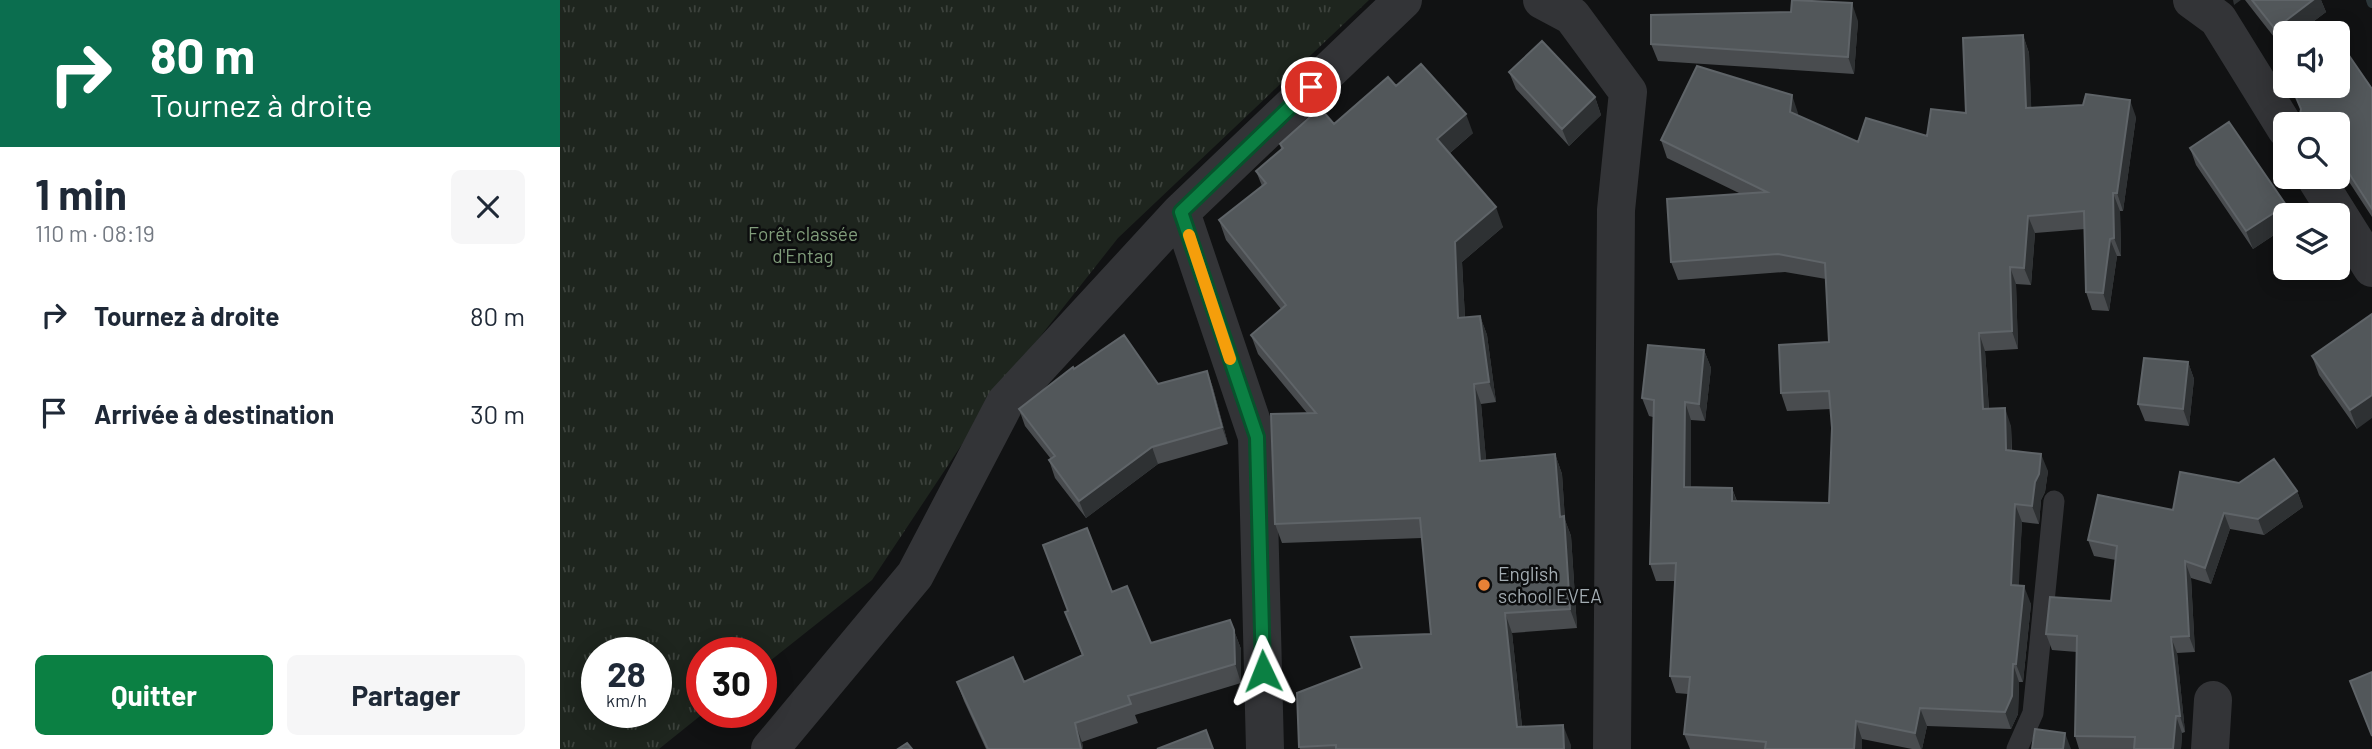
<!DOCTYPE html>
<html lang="fr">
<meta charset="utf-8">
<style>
body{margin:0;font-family:Barlow,sans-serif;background:#f6f6f7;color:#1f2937;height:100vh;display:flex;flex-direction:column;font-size:26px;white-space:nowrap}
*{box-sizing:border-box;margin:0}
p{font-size:23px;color:#747a83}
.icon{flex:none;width:38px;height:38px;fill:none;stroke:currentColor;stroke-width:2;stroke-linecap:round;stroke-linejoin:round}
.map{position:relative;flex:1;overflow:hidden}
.panel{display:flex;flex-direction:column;background:#fff;width:560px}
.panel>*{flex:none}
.banner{background:#0b6e4f;color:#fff;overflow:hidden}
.tools{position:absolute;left:1713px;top:21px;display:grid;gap:14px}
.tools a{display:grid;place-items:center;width:77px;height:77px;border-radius:10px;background:#fff;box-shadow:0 4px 18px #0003;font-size:35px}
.speed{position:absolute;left:21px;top:637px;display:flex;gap:14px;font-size:35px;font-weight:700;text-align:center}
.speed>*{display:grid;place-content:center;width:91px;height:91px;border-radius:50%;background:#fff;box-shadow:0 4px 18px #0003;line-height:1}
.speed small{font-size:18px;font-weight:400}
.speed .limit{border:10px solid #d22;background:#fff;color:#111}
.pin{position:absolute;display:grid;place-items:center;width:60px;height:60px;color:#fff;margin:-30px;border:4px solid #fff;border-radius:50%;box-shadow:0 2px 7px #0007}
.me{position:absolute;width:77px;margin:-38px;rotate:358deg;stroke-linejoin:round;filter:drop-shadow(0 0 5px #0008)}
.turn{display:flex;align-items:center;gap:24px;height:147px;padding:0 35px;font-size:32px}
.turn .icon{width:91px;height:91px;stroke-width:2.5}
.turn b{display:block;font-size:49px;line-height:60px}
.round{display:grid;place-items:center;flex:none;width:74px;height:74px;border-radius:10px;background:#f6f6f7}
.headline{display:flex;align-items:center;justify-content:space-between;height:119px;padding:0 35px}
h1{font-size:42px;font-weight:700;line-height:52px}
.button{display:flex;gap:14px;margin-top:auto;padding:14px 35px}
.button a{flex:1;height:80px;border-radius:10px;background:#0b8043;color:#fff;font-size:28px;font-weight:700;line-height:80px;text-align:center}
.button a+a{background:#f6f6f7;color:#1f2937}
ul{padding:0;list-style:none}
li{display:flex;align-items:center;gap:21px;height:98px;padding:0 35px}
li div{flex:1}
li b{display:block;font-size:26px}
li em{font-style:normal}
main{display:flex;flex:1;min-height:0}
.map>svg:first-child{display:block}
</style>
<main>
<section class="panel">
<div class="banner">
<div class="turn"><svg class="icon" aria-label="right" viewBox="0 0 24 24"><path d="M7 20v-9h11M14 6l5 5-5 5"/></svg><div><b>80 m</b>Tournez à droite</div></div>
</div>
<div class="headline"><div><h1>1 min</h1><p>110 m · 08:19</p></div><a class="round"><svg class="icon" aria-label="close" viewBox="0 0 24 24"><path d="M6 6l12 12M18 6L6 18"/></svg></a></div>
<ul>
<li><svg class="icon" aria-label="right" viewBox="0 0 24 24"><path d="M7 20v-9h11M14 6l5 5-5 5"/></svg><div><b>Tournez à droite</b></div><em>80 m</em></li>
<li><svg class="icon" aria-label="arrive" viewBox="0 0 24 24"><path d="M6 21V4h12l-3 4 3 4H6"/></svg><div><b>Arrivée à destination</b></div><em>30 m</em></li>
</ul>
<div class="button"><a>Quitter</a><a>Partager</a></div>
</section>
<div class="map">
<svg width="1812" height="749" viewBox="0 0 1812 749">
<defs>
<pattern id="park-tufts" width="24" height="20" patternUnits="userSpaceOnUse" patternTransform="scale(1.75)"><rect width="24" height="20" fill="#1e251e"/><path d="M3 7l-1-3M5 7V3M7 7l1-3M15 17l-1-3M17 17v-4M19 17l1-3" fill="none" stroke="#3c423c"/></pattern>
</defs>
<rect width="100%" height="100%" fill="#111213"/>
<path fill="url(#park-tufts)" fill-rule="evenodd" d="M 0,0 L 809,0 L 558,238 L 438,390 L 312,580 L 201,668 L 201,653 L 142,653 L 142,712 L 145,712 L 99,749 L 0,749 ZM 37,653 L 96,653 L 96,712 L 37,712 Z"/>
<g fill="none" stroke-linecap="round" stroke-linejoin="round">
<path stroke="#2c373a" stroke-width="10" d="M 1811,0 L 1812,3"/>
<path stroke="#333437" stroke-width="21" d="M 1457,749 L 1473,713 L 1494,501"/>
<path stroke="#333437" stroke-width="38" d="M 982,0 L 1012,16 L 1068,92 L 1056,210 L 1052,749
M 1632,0 L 1658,19 L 1726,129
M 1755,177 L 1812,268
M 621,212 L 697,437 L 705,749
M 210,749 L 355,575 L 445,403 L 621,212 L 843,0
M 1650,749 L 1653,700"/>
</g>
<path fill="#494c4f" d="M 1685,0 L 1761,0 L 1766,12 L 1738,33 L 1726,33 L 1721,46 Z
M 1298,21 L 1294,74 L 1098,61 L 1091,44 Z
M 1463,35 L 1469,53 L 1471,108 L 1576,117 L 1563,211 L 1560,211 L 1561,256 L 1557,256 L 1549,311 L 1532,310 L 1526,292 L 1525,229 L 1475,233 L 1471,285 L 1456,284 L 1458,349 L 1425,351 L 1429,409 L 1451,426 L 1452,450 L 1488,471 L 1485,492 L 1481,500 L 1479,524 L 1462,522 L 1458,586 L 1471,604 L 1463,682 L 1459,682 L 1458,714 L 1451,729 L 1367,726 L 1362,749 L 1352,749 L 1302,739 L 1302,749 L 1130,749 L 1124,734 L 1128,694 L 1116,693 L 1110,676 L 1115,581 L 1096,581 L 1090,564 L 1093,417 L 1089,416 L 1082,398 L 1144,350 L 1151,368 L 1145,421 L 1131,420 L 1131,487 L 1172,488 L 1177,501 L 1269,503 L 1272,428 L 1271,409 L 1227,411 L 1221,393 L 1269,342 L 1266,279 L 1225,272 L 1118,280 L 1111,262 L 1181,194 L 1107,158 L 1101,140 L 1238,113 L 1238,116 L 1298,142 L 1367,136 L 1406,113 Z
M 949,72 L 1035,97 L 1041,115 L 1009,146 L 956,89 Z
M 1812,89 L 1812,217 L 1778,165 L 1778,124 L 1744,124 L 1740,114 Z
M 774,124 L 913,133 L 890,153 L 943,227 L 902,262 L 905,318 L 920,316 L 927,335 L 936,402 L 921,404 L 926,460 L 995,454 L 1002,474 L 1005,520 L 1011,536 L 1017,628 L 952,633 L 962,726 L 1011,745 L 1011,749 L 740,749 L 739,747 L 802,668 L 871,634 L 862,538 L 722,543 L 715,524 L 747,413 L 698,354 L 691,335 L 721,309 L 666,240 L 659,220 L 702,186 L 696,171 L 721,149 L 720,144 Z
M 1630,148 L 1726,205 L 1729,215 L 1726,215 L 1726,227 L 1693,249 L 1636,165 Z
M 1812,314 L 1797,429 L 1759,375 L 1752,356 Z
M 1628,362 L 1634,379 L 1629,426 L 1585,421 L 1578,404 Z
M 514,369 L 598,384 L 647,371 L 653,388 L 668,444 L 598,464 L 526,518 L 495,478 L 489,460 L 491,459 L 465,426 L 459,409 Z
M 1679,483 L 1737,491 L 1743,507 L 1704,535 L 1670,529 L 1651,584 L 1631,578 L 1635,652 L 1617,653 L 1625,732 L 1622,733 L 1621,749 L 1519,749 L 1515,736 L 1517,652 L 1492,650 L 1486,634 L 1551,601 L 1556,560 L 1534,556 L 1528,540 L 1613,510 Z
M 552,592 L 591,643 L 670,620 L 681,649 L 681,683 L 575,715 L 578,723 L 522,742 L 523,749 L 426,749 L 404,701 L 397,682 L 464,682 L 522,655 L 505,612 Z"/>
<path fill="#2e3133" d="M 1673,0 L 1681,0 L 1674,5 Z
M 1753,0 L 1761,0 L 1766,12 L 1738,33 L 1726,33 L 1726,43 L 1721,46 L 1715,29 Z
M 1292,3 L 1298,21 L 1294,74 L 1288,57 Z
M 1463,35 L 1469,53 L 1472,125 L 1466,108 Z
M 1232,95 L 1238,113 L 1237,130 L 1230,112 Z
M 1035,97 L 1041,115 L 1009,146 L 1002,129 Z
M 1570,100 L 1576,117 L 1563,211 L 1557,193 Z
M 906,114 L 913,133 L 884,158 L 877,139 Z
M 1553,193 L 1560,211 L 1561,256 L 1554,238 Z
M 1726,205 L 1729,215 L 1726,215 L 1726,227 L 1693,249 L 1686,231 Z
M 936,207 L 943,227 L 902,262 L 906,338 L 898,318 L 895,242 Z
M 1468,216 L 1475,233 L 1471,285 L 1464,268 Z
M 1550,239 L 1557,256 L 1549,311 L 1543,293 Z
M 1450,267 L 1456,284 L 1458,349 L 1452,331 Z
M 920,316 L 927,335 L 936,402 L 929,382 Z
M 1419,333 L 1425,351 L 1430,427 L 1423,409 Z
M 1144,350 L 1151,368 L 1145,421 L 1139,404 Z
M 1628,362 L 1634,379 L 1629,426 L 1623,409 Z
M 647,371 L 653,388 L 668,444 L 662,427 Z
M 914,384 L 921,404 L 928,480 L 920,461 Z
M 1812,395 L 1812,418 L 1797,429 L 1790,410 Z
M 1125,402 L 1131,420 L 1131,505 L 1124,487 Z
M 1445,408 L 1451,426 L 1452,467 L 1446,450 Z
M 592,447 L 598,464 L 526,518 L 519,501 Z
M 995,454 L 1002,474 L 1005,520 L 1011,536 L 1017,628 L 1010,609 L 1000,517 Z
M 1481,454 L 1488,471 L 1485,492 L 1481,500 L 1479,524 L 1472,506 L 1475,482 Z
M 1172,488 L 1178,506 L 1172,501 Z
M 1737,491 L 1743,507 L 1704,535 L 1698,519 Z
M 1455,504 L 1462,522 L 1458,603 L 1451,585 Z
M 1664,513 L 1670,529 L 1651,584 L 1645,568 Z
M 1625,561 L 1631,578 L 1635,652 L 1629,636 Z
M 1464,586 L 1471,604 L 1463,682 L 1456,664 Z
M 945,613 L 952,633 L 964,746 L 957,727 Z
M 670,620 L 681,649 L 681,683 L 675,664 Z
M 1611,637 L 1617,653 L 1625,732 L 1620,716 Z
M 1453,664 L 1459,682 L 1458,714 L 1451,729 L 1445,712 Z
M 1360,708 L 1367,726 L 1362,749 L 1361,749 L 1355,733 Z
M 1616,716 L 1622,733 L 1621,749 L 1613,749 Z
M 1296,721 L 1302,739 L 1302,749 L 1294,749 Z
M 515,723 L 522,742 L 523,749 L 521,749 Z
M 1003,725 L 1011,745 L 1011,749 L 1004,749 Z
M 1505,733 L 1511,749 L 1503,749 Z"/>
<path fill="#52575a" stroke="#5f6468" stroke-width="2" d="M 1232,0 L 1292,3 L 1288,57 L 1091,44 L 1091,15 L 1231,12 Z
M 1692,0 L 1753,0 L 1715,29 Z
M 1463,35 L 1466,108 L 1523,105 L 1526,94 L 1570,100 L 1557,193 L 1553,193 L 1554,238 L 1550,239 L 1543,293 L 1526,292 L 1524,211 L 1468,216 L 1464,268 L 1450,267 L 1452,331 L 1419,333 L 1423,409 L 1445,408 L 1446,450 L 1481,454 L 1479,474 L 1475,482 L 1472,506 L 1455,504 L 1451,585 L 1464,586 L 1456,664 L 1453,664 L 1452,696 L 1445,712 L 1360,708 L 1355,733 L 1296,721 L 1294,749 L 1205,749 L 1206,742 L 1124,734 L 1130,677 L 1110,676 L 1116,563 L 1090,564 L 1094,400 L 1082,398 L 1088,345 L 1144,350 L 1139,404 L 1125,402 L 1124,487 L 1172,488 L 1172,501 L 1269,503 L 1272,428 L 1269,391 L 1221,393 L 1219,345 L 1269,342 L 1265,263 L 1218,254 L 1111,262 L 1107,199 L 1207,192 L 1101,140 L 1137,66 L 1232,95 L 1230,112 L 1298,142 L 1306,118 L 1367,136 L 1371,109 L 1406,113 L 1403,38 Z
M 982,41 L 1035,97 L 1002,129 L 949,72 Z
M 1790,57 L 1812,89 L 1812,209 L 1778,156 L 1778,124 L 1747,124 L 1740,114 L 1741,109 L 1735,95 L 1749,86 L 1778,86 L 1778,65 Z
M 861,64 L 906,114 L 877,139 L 936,207 L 895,242 L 898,318 L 920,316 L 929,382 L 914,384 L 920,461 L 995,454 L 1000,517 L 1004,516 L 1010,609 L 945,613 L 957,727 L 1003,725 L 1004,749 L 776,749 L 776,745 L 739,747 L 737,693 L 802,668 L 791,637 L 871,634 L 860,518 L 715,524 L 711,414 L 756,413 L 691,335 L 726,305 L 659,220 L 706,183 L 696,171 L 723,148 L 720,144 L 760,108 L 774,124 L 828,77 L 836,86 Z
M 1669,122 L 1726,205 L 1686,231 L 1630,148 Z
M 1812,314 L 1812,395 L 1790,410 L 1752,356 Z
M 564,335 L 598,384 L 647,371 L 662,427 L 592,447 L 519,501 L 489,460 L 495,456 L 459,409 L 513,367 L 514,369 Z
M 1584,358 L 1628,362 L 1623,409 L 1578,404 Z
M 1714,459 L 1737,491 L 1698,519 L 1664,513 L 1645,568 L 1625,561 L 1629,636 L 1611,637 L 1620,716 L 1616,716 L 1613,749 L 1574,749 L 1575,737 L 1515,736 L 1517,636 L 1486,634 L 1490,597 L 1551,601 L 1557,546 L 1528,540 L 1538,495 L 1613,510 L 1620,472 L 1679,483 Z
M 527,528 L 552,592 L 567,586 L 591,643 L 670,620 L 674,630 L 675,664 L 568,696 L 571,704 L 515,723 L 521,749 L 428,749 L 397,682 L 453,657 L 464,682 L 523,655 L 505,612 L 508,611 L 483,545 Z
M 1812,672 L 1812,736 L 1790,681 Z
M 1475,729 L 1505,733 L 1503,749 L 1472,749 Z
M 646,730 L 653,749 L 597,749 Z
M 347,743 L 352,749 L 338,749 Z"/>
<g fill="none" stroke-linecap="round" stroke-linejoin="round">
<g stroke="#07532c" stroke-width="18">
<path id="route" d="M 703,671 L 697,437 L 621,212 L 751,87"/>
</g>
<use href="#route" stroke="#0b8043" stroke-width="12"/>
<path stroke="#f59e0b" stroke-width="12" d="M 629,235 L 670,359"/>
</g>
<circle fill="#e68136" stroke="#0c0d0e" stroke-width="2.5" cx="924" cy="585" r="7"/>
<g text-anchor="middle" stroke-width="5" stroke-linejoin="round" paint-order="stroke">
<g font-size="19" fill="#819d7b" stroke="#0c0d0e">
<text x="243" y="241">Forêt classée<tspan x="243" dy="22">d'Entag</tspan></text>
</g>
<g font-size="19" fill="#a3acb2" stroke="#0c0d0e" text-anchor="start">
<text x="938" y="581">English<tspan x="938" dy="22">school EVEA</tspan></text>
</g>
</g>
</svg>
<div class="tools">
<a><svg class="icon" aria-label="sound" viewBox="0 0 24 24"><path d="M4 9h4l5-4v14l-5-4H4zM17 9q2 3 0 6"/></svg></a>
<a><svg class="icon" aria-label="search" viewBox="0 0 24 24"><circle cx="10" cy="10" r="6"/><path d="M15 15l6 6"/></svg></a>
<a><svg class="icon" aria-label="layers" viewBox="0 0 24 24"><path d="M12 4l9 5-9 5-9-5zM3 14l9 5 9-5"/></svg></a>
</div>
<div class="speed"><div>28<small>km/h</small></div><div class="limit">30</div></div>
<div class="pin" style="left:751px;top:87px;background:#d93025"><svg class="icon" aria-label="arrive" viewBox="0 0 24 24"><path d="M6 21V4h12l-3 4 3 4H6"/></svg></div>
<svg class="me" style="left:703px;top:671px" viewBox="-20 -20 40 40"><path d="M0-17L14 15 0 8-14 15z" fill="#0b8043" stroke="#fff" stroke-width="4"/></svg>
</div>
</main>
